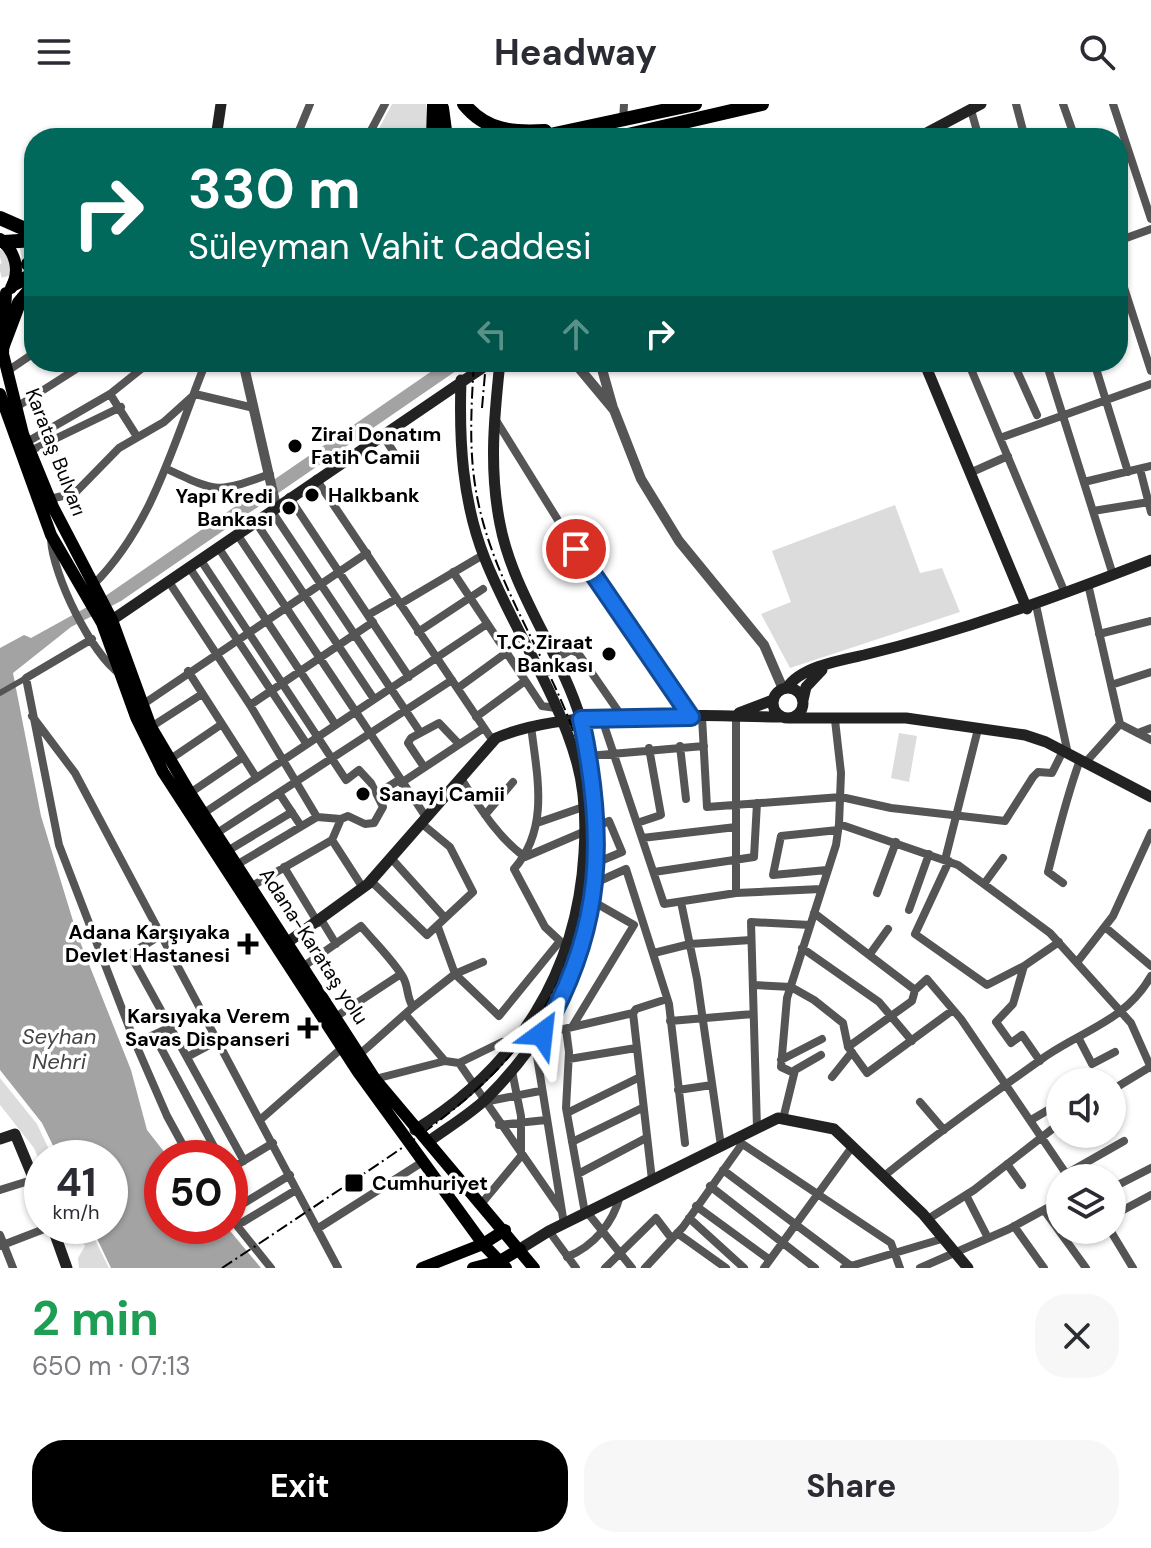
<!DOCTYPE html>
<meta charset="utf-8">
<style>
body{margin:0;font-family:"DM Sans",sans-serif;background:#f7f7f7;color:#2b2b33;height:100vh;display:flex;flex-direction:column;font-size:30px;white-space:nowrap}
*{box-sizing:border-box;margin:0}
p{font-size:26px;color:#7c7c81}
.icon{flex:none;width:44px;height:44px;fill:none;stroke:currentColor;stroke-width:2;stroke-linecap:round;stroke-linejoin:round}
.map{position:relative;height:1164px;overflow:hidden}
.drawer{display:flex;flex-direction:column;background:#fff;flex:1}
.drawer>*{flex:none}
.banner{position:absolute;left:24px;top:24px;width:1104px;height:244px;border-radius:32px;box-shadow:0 2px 6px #0004;background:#00695c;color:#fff;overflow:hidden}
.tools{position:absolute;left:1046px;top:964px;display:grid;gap:16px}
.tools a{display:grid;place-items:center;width:80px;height:80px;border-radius:50%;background:#fff;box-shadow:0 2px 6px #0004;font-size:40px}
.speed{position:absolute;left:24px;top:1036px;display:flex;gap:16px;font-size:40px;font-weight:700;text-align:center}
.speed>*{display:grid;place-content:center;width:104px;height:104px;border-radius:50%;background:#fff;box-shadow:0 2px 6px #0004;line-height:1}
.speed small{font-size:20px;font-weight:400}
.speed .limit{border:12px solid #d22;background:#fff;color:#111}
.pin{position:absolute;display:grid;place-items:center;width:68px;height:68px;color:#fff;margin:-34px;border:4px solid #fff;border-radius:50%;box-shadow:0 2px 8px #0007}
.me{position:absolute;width:88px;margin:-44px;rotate:30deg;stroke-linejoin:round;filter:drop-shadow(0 0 6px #0008)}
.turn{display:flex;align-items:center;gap:28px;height:168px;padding:0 32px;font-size:36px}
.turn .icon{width:104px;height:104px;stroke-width:2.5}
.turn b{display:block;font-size:56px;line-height:68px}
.lanes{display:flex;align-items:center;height:76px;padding:0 32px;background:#0003;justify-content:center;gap:40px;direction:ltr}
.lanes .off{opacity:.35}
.round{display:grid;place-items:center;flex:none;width:84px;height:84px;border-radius:32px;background:#f7f7f7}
.head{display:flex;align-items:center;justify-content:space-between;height:136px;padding:0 32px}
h1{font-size:48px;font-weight:700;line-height:60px;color:#1e9e55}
.cta{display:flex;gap:16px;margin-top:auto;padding:16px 32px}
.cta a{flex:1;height:92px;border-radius:32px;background:#000;color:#fff;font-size:32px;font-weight:700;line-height:92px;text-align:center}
.cta a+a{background:#f7f7f7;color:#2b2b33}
header{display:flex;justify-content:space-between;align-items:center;height:104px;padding:0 32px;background:#fff;font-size:36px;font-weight:700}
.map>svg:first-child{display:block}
</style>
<header><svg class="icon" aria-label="menu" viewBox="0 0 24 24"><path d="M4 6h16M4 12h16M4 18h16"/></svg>Headway<svg class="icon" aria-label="search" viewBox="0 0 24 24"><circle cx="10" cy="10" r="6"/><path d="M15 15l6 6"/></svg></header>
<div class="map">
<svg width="1151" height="1164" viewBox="0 0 1151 1164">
<rect width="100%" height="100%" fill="#fff"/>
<path fill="#dcdcdc" d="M 392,0 L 426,0 L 428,34 L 374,34 Z
M 895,401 L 920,469 L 942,464 L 960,508 L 790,564 L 761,510 L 791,498 L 772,447 Z
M 899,629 L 917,632 L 909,678 L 891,674 Z
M 0,974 L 37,1020 L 53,1054 L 42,1054 L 42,1063 L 34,1044 L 0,1001 Z
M 74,1122 L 88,1122 L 109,1164 L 79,1164 L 78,1154 L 85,1142 Z"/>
<path fill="#a3a3a3" d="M 445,258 L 469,258 L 121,497 L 71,523 L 13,569 L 41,712 L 77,830 L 131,966 L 147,1026 L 169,1054 L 162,1054 L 162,1122 L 226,1122 L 261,1164 L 111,1164 L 91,1122 L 110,1122 L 110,1054 L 59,1054 L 42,1019 L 0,966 L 0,544 L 24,531 L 31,534 L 98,497 Z"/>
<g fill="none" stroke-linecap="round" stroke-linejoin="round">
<path stroke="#d9d9d9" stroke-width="14" stroke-dasharray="14 7" stroke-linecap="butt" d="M 0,153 L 25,147
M 0,167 L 27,160"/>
<path stroke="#555" stroke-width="6" d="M 0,589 L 26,574"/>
<path stroke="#555" stroke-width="8" d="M 1016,0 L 1025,34
M 1063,0 L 1075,34
M 1113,0 L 1151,115
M 971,6 L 979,34
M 623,17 L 624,0
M 296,34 L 310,0
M 367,34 L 385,0
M 1118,137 L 1151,125
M 1118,165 L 1151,267
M 968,258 L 1065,489
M 1013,258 L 1037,311
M 1046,258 L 1113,471
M 1094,258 L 1128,368
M 6,268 L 34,249
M 15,304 L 81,262
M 494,313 L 592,471 L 691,612
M 382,330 L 400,358
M 136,331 L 110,290 L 150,258
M 1000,334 L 1151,280
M 27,338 L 110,290
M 30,347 L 121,303
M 167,365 C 218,389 217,389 270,370
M 1140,365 L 1151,408
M 972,368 L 1008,352
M 316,375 L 493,637
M 1084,378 L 1151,362
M 289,393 L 409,573
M 50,395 L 75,389 L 119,344 L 164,318 L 195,290 L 254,304
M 271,406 L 420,628
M 1093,407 L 1149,398
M 255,417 L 374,595
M 237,430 L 426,713
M 51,435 C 53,472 91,549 120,570
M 218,443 L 335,620
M 200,455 L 346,676 L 359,666 L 371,679 L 383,703 L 374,719 L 365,720 L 348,712 L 341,715
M 189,463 L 306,639
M 453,468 L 542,602 L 556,604
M 169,478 L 250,601 L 317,713 L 341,715 L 332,736 L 363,784
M 93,481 C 154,421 175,334 206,258
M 400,500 L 483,451
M 1036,501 L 1068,650
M 368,511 L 396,495
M 418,528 L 483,485
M 1099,530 L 1151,517
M 92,535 L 26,574 L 59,741 L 134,936 L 167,1012 L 190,1054
M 555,555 L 571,546 L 578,549 L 623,614
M 188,567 L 256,673
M 1111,581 L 1151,568
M 458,584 L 506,549
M 142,601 L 367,449
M 250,601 L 373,518
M 32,612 L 75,669 L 338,1164
M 476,613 L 525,577
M 702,613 L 707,703 L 841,693 L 891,704 L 1005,717 L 1033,673 L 1038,668 L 1052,669 L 1063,647
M 602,615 L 664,800 L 736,789 L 736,612
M 1120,620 L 1151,636
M 151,623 L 202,590
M 1138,629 L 1151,624
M 680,642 L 686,695
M 588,652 L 704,642
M 169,656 L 222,620
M 1085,659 L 1120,620 L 1088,480
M 424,663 L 408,639 L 411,634 L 439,619 L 458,639
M 460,673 C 479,702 497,733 525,753 L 609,717 L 622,748 L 598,758
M 401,679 L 484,624
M 190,689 L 243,653
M 279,689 L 301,722
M 378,689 L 399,676
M 204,709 L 487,520
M 485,711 L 513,678
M 537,719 L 589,701
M 637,719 L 661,711 L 649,644
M 839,720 L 958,761 L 1050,829 L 1131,919 L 1151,964
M 217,729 L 452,576
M 642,734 L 736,723
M 229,746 L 292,708
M 391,754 L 445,814
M 945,756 L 978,625
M 949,757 L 915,830 L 987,881 L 1024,862
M 238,760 L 317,713
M 284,763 L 318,819
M 827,766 L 773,771 L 781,732 L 838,726
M 654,768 L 754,753 L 757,699
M 371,777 L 427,831 L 473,788 L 450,743 L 421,719
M 595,779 L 626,765 L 669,900 L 685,1039
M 1063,779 L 1048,768 C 1058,729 1066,694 1080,656
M 984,780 L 1003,754
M 252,782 L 332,736
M 736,789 L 821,785
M 877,789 L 896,738
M 681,798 L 697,875 L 721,1042
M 909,806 L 929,750
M 814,809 L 915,886 L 927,875 L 961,915 L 1069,1074
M 322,817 L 336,840
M 438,823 L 455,870 L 499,912 L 560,837 L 545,823 L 514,765 C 550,724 537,672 531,622
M 1105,823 L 1151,862
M 161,831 L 130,850 L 244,1057
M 802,844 L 879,898 L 912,937
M 654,849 L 690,840 L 751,836
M 870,850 L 888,825
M 1078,857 L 1113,812 L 1151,729
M 304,862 L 361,822 C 375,839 392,855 403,873 C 409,884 406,892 413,903 L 360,950
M 753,881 L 791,883 L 814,896 L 843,919 L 848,943 L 912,897 L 915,886
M 413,903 L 455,870 L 483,858
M 633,909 L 636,905 L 667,895
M 406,911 L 445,957
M 337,912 L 401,870
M 670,917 L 753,910
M 572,923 L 634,821 L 594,798
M 566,925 L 569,948 L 566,1004 L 585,1109
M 542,930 L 633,909 L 652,1076
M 154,931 L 220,1054
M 1078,933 L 1092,960 L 1115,948
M 136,939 L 171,923
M 535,940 L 564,1120
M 848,943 L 867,969 L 953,906
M 187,953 L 217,937
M 569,955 L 636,944
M 781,956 L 822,935
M 1040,957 L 1022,931 L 1011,939 L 996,918 L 1013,900 L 1024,862 L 1059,838
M 459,959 L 561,1106
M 794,969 L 781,963 L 787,894 L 836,741 L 839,720 L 841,669 L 835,616
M 832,973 L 852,948
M 375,975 L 445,957 L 459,959 L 502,938
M 678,986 L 712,981
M 1112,986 L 1150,963
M 484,998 L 540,987
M 920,998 L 944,1026
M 567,1009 L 638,974
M 783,1015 L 795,966 L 821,951
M 260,1016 L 342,944
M 1031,1016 L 1060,999
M 499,1021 L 546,1016
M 757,1024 L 751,818 L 810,821
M 735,1035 L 891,1139 L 900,1164
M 572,1038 L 642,1004
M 1007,1060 L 1022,1081
M 230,1065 L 273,1039
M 723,1066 L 851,1162
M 578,1070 L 646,1034
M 1066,1070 L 1124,1037
M 884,1072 C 936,1030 991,991 1046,952 C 1086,925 1126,916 1151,872
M 710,1082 L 815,1164
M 1112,1084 L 1151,1064
M 0,1086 L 35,1075
M 966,1091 L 988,1134
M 482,1099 L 521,1052 L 521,1012 L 512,967
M 696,1102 L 770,1156
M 236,1104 L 290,1071
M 1044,1106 L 1086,1164
M 587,1108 L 632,1164
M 1112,1112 L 1151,1091
M 230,1113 L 271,1164
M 689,1114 L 744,1164
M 928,1115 L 974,1086 L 1060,1019
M 243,1118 L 296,1086
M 1014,1122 L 1044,1164
M 317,1125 L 424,1057
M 1110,1126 L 1133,1164
M 549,1127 L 576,1164
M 677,1129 L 726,1164
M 0,1131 L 13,1164
M 0,1142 L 52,1122
M 567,1153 C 594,1142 613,1119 620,1092
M 605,1164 L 656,1114 L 672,1135
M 645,1164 L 683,1123 L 742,1040
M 764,1164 L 852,1043
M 844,1164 L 945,1134
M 920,1164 L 1009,1125 L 1060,1097"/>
<path stroke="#555" stroke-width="10" d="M 243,258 L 276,402
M 574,258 L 614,306 L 641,375 L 679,437 L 764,541 L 783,585
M 600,258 L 613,304"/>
<path stroke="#222" stroke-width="11" d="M 216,34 L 221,0
M 917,34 L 981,0
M 924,258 L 1027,505
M 112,516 L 491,258
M773 599a15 15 0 1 1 30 0a15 15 0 1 1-30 0Z
M 787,584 C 800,563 841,556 864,551 C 963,527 1056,493 1151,456
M 803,596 L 806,583 L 822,566
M 739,609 L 773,596
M 793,614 L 906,614 L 1025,631 L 1046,638 L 1151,693
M 288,838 L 368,780 L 496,634 C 567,603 700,612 780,613
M 415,1026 C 517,963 577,869 584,749 C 586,719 585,688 577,659 C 557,587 512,523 485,455 C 462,397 459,337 461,276
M 0,1035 L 15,1030 L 42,1095
M 428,1038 C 447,1024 469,1011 486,995 C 589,892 624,757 581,616 C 561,549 513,489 500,420 C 489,365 494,314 500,258
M 52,1122 L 67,1164
M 520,1145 L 549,1127 L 778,1014 L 834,1025 L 923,1110 L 968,1164"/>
<path stroke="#000" stroke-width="12" d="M 0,135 C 15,147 21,166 11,184
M 6,189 L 3,250 L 23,330 L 53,403 L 112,516 L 151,623 L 190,689 L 375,975 L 534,1164
M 0,290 L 51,431 L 102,519 L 136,613 L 163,668 L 358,968 L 483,1140 L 506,1164
M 422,1164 L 483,1140 L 505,1126
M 473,1164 L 500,1157 L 520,1145"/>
<path stroke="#000" stroke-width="14" d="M 464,0 C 486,27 513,29 545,27
M 442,4 L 446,34
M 433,34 L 434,0
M 536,34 L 695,0
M 615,34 L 762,0
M 0,114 L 34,129
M 4,138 L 34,136
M 28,160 L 34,159
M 14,180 L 34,170
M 2,244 L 19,199 L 34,181"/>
<path stroke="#000" stroke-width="2" stroke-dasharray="12 4 2 4" stroke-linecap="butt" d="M 482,304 L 486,258
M 222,1164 C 271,1132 319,1099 368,1067 C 482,991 566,924 585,780 C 593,721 589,663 566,608 C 538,540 495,475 479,402 C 468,354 471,307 474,258"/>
</g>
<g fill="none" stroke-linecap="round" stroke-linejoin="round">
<g stroke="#114b97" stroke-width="20">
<path id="route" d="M 542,930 C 604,824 606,733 581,615 L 691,613 L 576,445"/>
</g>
<use href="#route" stroke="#1a73e8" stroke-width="14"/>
</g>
<g fill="#000" stroke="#fff" stroke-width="3">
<circle cx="295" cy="342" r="8"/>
<circle cx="312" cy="391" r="8"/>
<circle cx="289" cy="404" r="8"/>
<circle cx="609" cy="550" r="8"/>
<circle cx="363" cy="690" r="8"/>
<path d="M244 828h8v8h8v8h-8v8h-8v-8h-8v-8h8z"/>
<path d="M304 912h8v8h8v8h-8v8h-8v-8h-8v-8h8z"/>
<rect x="344" y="1069" width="20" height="20" rx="4"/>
</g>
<g text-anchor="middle" stroke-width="7" stroke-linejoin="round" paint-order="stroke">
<g font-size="20" font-weight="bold" fill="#000" stroke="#fff" text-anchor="start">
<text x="311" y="337">Zirai Donatım<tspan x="311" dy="23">Fatih Camii</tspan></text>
<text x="328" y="398">Halkbank</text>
<text x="273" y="399" text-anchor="end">Yapı Kredi<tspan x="273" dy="23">Bankası</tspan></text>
<text x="593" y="545" text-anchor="end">T.C. Ziraat<tspan x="593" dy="23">Bankası</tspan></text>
<text x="379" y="697">Sanayi Camii</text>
<text x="230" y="835" text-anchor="end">Adana Karşıyaka<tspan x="230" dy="23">Devlet Hastanesi</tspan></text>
<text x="290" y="919" text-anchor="end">Karsıyaka Verem<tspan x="290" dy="23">Savas Dispanseri</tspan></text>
<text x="372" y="1086">Cumhuriyet</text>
</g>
<g font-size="20" fill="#000" stroke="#fff">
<text transform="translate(56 348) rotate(69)" y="7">Karataş Bulvarı</text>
<text transform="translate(314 842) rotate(57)" y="7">Adana-Karataş yolu</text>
</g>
<g font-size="22" font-style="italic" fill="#444" stroke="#fff">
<text x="59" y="940">Seyhan<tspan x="59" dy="25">Nehri</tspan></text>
</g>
</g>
</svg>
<div class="tools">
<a><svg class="icon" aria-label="sound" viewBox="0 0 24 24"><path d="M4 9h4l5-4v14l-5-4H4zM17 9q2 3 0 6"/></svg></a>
<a><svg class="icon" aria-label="layers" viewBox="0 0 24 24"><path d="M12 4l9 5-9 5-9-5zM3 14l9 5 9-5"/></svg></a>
</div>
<div class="speed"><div>41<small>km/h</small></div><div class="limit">50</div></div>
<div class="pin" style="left:576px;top:445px;background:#d93025"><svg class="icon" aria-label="arrive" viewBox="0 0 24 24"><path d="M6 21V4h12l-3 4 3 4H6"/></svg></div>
<svg class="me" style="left:542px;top:930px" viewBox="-20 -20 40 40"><path d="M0-17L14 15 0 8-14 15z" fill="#1a73e8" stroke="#fff" stroke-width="4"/></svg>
<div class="banner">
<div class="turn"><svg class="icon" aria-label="right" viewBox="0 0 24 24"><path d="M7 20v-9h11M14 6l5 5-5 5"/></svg><div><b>330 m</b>Süleyman Vahit Caddesi</div></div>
<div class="lanes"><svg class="icon off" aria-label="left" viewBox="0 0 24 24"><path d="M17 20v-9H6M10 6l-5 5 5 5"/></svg><svg class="icon off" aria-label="ahead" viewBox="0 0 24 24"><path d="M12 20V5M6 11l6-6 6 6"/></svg><svg class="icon" aria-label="right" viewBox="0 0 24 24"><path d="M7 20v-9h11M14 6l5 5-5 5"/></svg></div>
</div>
</div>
<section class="drawer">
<div class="head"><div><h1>2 min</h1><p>650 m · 07:13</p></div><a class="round"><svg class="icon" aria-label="close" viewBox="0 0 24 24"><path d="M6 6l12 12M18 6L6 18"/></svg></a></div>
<div class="cta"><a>Exit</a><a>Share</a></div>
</section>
